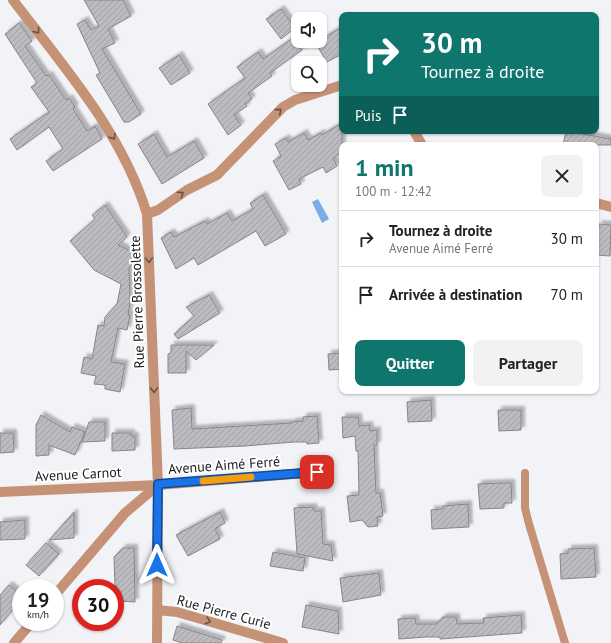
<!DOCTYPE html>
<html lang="fr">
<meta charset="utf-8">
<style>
body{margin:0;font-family:"PT Sans",sans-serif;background:#f2f2f2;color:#222;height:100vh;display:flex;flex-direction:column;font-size:15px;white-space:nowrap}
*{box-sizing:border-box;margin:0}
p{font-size:13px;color:#767676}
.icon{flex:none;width:22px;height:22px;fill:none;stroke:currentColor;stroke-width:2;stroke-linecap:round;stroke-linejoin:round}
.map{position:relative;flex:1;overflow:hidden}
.sheet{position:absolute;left:339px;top:142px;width:260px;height:252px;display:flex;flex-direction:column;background:#fff;border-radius:8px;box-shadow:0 1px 3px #0004}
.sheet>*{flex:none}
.guide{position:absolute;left:339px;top:12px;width:260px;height:122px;border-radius:8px;box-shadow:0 1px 3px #0004;background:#0f766e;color:#fff;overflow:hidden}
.fabs{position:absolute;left:291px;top:12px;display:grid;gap:8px}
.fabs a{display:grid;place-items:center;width:36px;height:36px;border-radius:8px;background:#fff;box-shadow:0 1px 3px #0004;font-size:20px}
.speed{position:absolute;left:12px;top:579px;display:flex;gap:8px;font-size:20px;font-weight:700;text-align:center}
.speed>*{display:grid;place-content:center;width:52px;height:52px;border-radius:50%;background:#fff;box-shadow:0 1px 3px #0004;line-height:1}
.speed small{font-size:10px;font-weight:400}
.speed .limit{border:6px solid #d22;background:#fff;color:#111}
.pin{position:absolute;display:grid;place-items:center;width:34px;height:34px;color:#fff;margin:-17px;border-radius:8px;box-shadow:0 2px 6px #0006}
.me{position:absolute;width:44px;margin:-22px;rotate:0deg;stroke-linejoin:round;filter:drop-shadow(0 0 3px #0008)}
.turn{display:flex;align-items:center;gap:14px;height:84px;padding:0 16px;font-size:18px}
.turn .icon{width:52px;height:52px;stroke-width:2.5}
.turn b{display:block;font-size:28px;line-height:34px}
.then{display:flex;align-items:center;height:38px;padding:0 16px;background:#0003;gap:8px;font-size:15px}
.round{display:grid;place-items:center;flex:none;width:42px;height:42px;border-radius:8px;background:#f2f2f2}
.summary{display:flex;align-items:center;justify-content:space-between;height:68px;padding:0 16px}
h1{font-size:24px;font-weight:800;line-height:30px;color:#0f766e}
.action{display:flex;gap:8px;margin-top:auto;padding:8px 16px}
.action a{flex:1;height:46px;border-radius:8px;background:#0f766e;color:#fff;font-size:16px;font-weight:800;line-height:46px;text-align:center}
.action a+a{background:#f2f2f2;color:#222}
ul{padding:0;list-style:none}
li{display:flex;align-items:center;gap:12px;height:56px;padding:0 16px;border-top:1px solid #e0e0e0}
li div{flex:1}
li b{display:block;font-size:15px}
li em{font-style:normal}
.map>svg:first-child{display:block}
</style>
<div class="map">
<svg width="611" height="643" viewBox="0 0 611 643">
<defs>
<pattern id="building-hatch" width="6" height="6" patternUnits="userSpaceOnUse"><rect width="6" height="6" fill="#bbbbc0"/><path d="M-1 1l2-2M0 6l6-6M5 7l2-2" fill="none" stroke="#a0a0a5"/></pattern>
<filter id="shadow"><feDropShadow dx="3.5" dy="-3.5" stdDeviation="1" flood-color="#0004"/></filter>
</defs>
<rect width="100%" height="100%" fill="#f2f3f7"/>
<path fill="#78ade8" d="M 318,199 L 329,219 L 322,223 L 312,202 Z"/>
<path fill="url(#building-hatch)" stroke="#86868a" filter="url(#shadow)" d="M 84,0 L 123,0 L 131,16 L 108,29 L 115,43 L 102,49 L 141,114 L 129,122 L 124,122 L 96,75 L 100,73 L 77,24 L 85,20 L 91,30 L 99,26 Z
M 281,9 L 295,28 L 281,39 L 266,19 Z
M 19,23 L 32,41 L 25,46 L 46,76 L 49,75 L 66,100 L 69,98 L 75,107 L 73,109 L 87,131 L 95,126 L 102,139 L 53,171 L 46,161 L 63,149 L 49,127 L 17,150 L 10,139 L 49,112 L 31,87 L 37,83 L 5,34 Z
M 342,27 L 342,54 L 327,62 L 316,44 L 326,39 L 325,37 Z
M 293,38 L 302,50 L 270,73 L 272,76 L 248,93 L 252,99 L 245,104 L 247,106 L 234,115 L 241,125 L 228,135 L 208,104 L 245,78 L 237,67 L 258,52 L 263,59 Z
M 179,55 L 190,73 L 171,85 L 159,68 Z
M 342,123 L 342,152 L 333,158 L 337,166 L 326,173 L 323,167 L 299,179 L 301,184 L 289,190 L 273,161 L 281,156 L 275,144 L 286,138 L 288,142 L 304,133 L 308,140 L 321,133 L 322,135 Z
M 566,131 L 611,139 L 611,145 L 563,145 Z
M 154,134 L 167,157 L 194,141 L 204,158 L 162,184 L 138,144 Z
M 263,195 L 286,234 L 265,246 L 256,231 L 198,265 L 194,258 L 176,269 L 161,238 L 171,232 L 174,237 L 205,221 L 207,224 L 227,213 L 232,221 L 253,209 L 250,203 Z
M 105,205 L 127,237 L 118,245 L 135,253 L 135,258 L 129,269 L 130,302 L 128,315 L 130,315 L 127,330 L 118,328 L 111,362 L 125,364 L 120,392 L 105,389 L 105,385 L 94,384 L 96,376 L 81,373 L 84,357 L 92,359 L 98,325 L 104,326 L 105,317 L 117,304 L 121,284 L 94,270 L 70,241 L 95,219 L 92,215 Z
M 599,224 L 611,225 L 610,256 L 596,255 Z
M 209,295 L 220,313 L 178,339 L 174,334 L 194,316 L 186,307 Z
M 171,345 L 214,345 L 196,360 L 186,351 L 186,373 L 168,373 L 168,354 L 171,353 Z
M 342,353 L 342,369 L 329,370 L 328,354 Z
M 431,400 L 432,421 L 408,422 L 407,402 Z
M 191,408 L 192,429 L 292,423 L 292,422 L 303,421 L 303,417 L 317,416 L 319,443 L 307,444 L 307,442 L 294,442 L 245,446 L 174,449 L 172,410 Z
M 498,410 L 521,410 L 521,430 L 499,431 Z
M 41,415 L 70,432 L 72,427 L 85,432 L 75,455 L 49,445 L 49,455 L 36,456 L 36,425 Z
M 342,417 L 358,417 L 359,426 L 369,425 L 370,431 L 377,430 L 377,445 L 374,445 L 376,493 L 380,493 L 383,516 L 377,517 L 378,526 L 368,527 L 362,520 L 350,522 L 347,496 L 359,495 L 358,451 L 356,451 L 355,436 L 343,438 Z
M 89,422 L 105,422 L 105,441 L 82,442 Z
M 0,433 L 13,433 L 14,452 L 0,453 Z
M 112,433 L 131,433 L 131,436 L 135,436 L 135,450 L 112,451 Z
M 503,483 L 511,483 L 512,503 L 504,503 L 504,508 L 480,509 L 478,484 Z
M 468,504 L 469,527 L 432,529 L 431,510 L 443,509 L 443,506 Z
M 313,507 L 314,511 L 321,511 L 323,544 L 331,545 L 333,561 L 297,554 L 294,508 Z
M 74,512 L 74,538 L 49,540 Z
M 220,512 L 225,523 L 215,529 L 220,539 L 188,556 L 176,535 Z
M 25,520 L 25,539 L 0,540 L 0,522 Z
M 46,543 L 59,554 L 39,576 L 26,565 Z
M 123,548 L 134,548 L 135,602 L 120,601 L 121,591 L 118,591 L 117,586 L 115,586 L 114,557 Z
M 594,548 L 596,577 L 561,579 L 560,554 L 568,553 L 568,549 Z
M 273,552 L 305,558 L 303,571 L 270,566 Z
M 379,573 L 381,595 L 343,602 L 340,578 Z
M 9,585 L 21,595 L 21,600 L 0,625 L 0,595 Z
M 306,605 L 338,611 L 339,634 L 302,627 Z
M 521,615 L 522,633 L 440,639 L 440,637 L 426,637 L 399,639 L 398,619 L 415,618 L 416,624 L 436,624 L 443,617 L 456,617 L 457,624 L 484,623 L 483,618 Z
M 177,626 L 222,640 L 221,643 L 182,643 L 173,640 Z"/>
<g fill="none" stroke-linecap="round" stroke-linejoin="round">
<path stroke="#c59276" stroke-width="8" d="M 525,473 L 525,508 L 529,524 L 565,643"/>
<path stroke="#c59276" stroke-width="10" d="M 13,0 C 64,67 122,132 147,214 L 158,485 L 157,643
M 414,131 L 422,145
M 596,203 L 611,207
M 147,214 L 158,210 L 187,190 L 217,175 L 283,107 L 295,100 L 342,85
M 0,492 L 158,485 L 317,472
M 55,595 L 125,513 L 158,485
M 157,610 L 177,612 L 283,643
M 14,643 L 32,622"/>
</g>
<defs><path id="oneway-chevron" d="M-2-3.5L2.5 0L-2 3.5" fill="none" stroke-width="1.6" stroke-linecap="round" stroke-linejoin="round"/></defs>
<g stroke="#6a5348">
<use href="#oneway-chevron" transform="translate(37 31) rotate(53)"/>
<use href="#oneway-chevron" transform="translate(279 111) rotate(-41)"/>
<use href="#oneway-chevron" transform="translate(113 137) rotate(58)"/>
<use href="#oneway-chevron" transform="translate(181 194) rotate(-34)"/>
<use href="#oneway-chevron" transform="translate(149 260) rotate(88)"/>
<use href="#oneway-chevron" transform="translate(154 390) rotate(88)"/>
<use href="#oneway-chevron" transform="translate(208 621) rotate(16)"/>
</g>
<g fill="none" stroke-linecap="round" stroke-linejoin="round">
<g stroke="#114b97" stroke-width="10">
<path id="route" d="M 157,565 L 158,484 L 317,472"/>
</g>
<use href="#route" stroke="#1a73e8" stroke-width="7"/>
<path stroke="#f59e0b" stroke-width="7" d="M 203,481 L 251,477"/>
</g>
<g text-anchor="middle" stroke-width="4" stroke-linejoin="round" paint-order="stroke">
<g font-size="14" fill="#202022" stroke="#fff">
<text transform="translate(137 302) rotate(-92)" y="5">Rue Pierre Brossolette</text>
<text transform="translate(224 465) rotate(-4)" y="5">Avenue Aimé Ferré</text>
<text transform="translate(78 474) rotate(-3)" y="5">Avenue Carnot</text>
<text transform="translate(224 612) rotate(15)" y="5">Rue Pierre Curie</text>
</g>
</g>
</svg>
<div class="fabs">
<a><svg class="icon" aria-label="sound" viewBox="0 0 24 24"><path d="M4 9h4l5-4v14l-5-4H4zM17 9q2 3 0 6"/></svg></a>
<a><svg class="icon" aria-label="search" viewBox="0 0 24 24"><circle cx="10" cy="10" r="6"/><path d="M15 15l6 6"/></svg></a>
</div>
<div class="speed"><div>19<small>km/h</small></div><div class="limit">30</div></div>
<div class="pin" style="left:317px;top:472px;background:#d93025"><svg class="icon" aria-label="arrive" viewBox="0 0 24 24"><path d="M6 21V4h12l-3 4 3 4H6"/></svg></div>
<svg class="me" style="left:157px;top:565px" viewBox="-20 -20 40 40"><path d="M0-17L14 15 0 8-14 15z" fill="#1a73e8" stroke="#fff" stroke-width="4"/></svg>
<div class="guide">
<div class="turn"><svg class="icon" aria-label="right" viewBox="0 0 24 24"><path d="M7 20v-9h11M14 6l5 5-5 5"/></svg><div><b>30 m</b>Tournez à droite</div></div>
<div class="then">Puis<svg class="icon" aria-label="arrive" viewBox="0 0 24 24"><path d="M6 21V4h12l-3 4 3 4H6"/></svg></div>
</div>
<section class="sheet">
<div class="summary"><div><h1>1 min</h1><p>100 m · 12:42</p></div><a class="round"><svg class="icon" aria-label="close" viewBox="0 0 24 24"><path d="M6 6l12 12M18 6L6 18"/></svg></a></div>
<ul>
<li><svg class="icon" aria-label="right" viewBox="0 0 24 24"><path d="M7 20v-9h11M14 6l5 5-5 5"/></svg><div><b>Tournez à droite</b><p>Avenue Aimé Ferré</p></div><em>30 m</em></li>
<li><svg class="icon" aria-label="arrive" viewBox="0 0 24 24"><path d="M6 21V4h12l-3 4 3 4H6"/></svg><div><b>Arrivée à destination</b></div><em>70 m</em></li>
</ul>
<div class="action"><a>Quitter</a><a>Partager</a></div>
</section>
</div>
